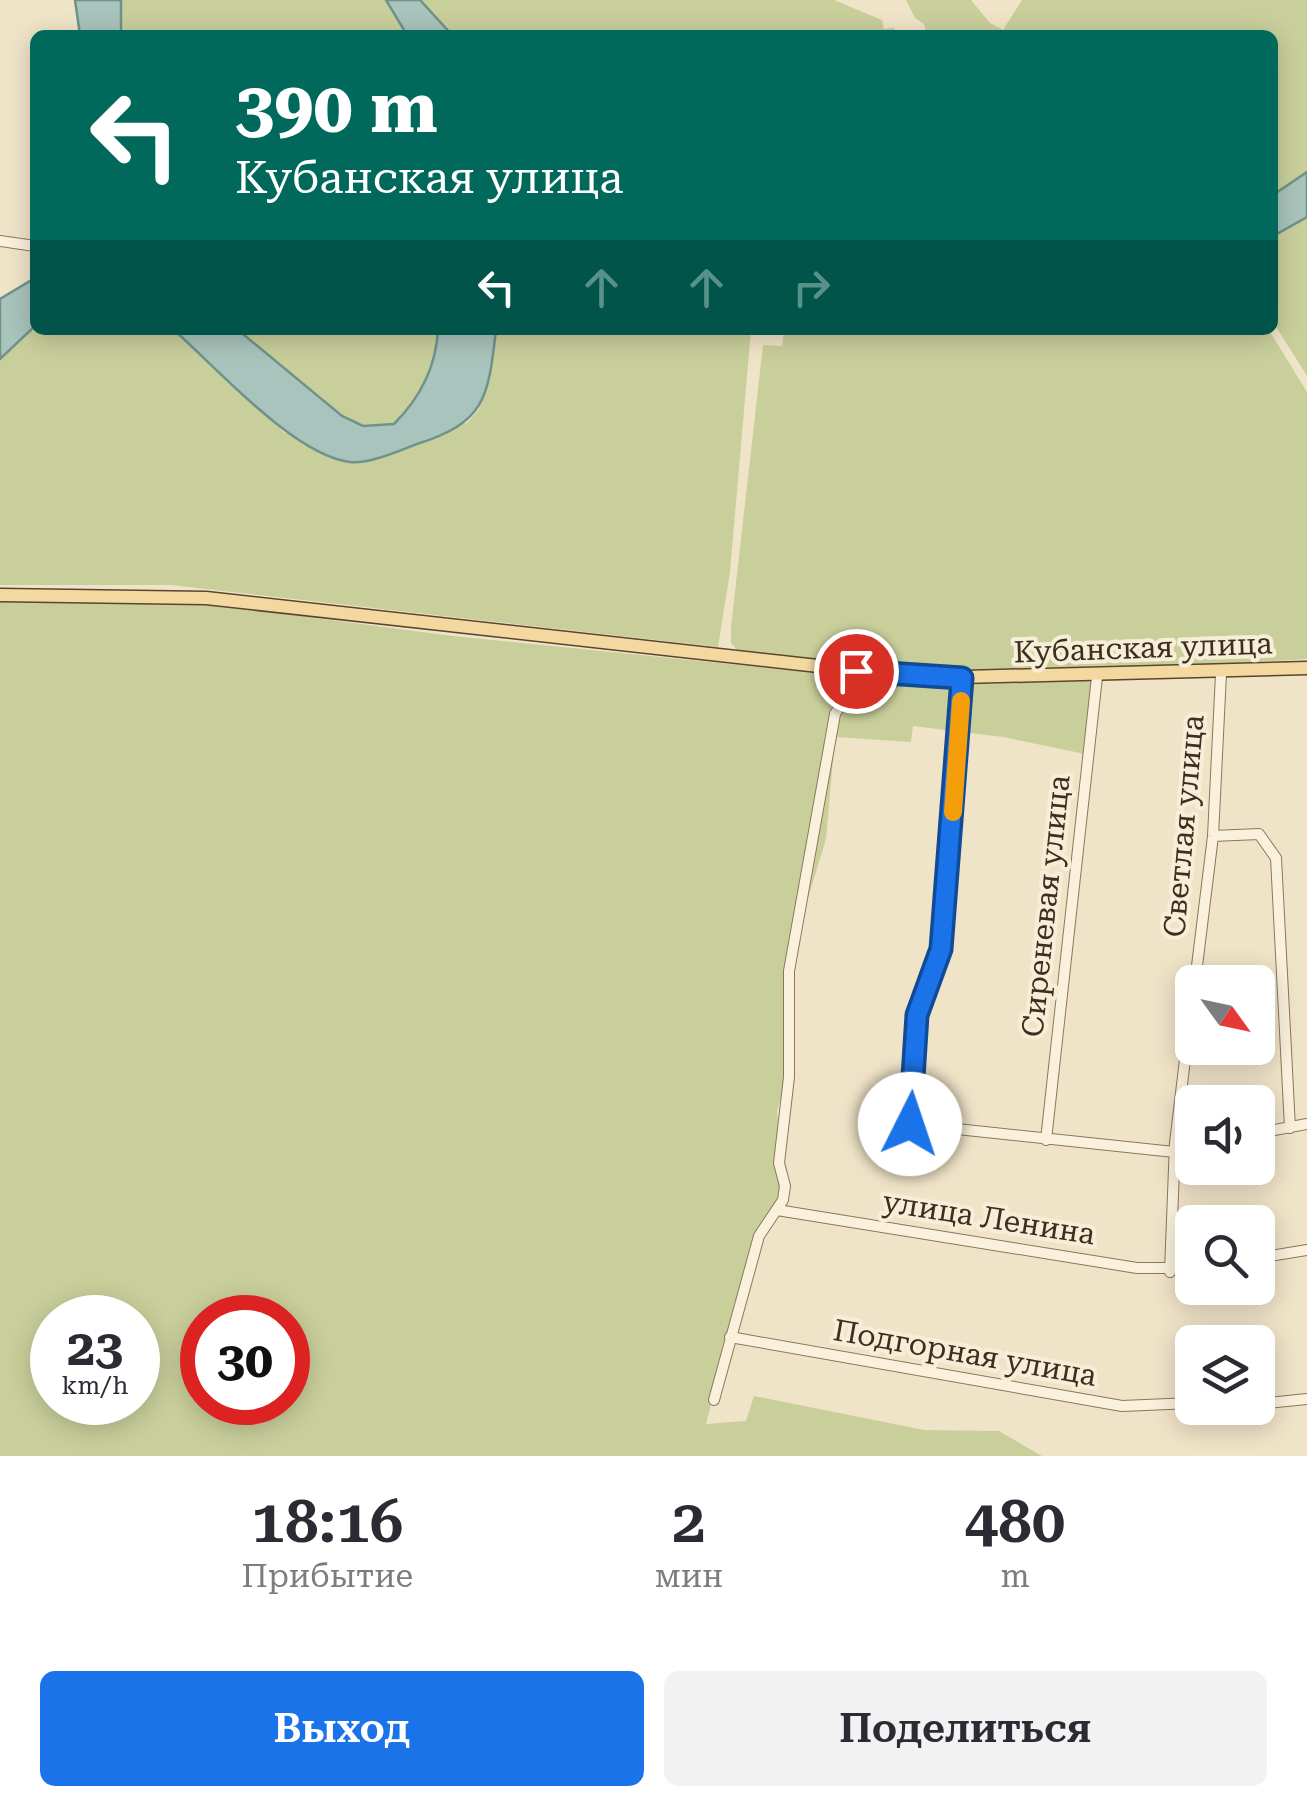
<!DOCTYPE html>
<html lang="ru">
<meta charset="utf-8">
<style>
body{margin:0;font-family:"Roboto Serif",serif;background:#f2f2f3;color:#2b2b33;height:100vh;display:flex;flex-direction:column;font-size:38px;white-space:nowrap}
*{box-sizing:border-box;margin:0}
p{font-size:32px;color:#7c7c81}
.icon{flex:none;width:55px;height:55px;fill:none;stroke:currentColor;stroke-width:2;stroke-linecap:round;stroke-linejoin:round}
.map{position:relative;height:1456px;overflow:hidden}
.side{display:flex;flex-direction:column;background:#fff;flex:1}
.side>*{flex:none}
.top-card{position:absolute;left:30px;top:30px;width:1248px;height:305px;border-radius:15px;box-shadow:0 5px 25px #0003;background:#00695c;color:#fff;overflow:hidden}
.needle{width:65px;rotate:123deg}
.tools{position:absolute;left:1175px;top:965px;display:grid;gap:20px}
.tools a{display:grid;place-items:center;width:100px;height:100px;border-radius:15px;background:#fff;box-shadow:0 5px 25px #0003;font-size:50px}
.speed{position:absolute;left:30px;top:1295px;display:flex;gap:20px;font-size:50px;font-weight:700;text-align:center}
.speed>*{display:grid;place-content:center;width:130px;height:130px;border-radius:50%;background:#fff;box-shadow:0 5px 25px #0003;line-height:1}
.speed small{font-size:25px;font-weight:400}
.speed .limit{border:15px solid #d22;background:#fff;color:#111}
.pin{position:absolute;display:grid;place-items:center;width:85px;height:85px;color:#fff;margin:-42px;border:5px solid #fff;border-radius:50%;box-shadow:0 2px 10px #0007}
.me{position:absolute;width:110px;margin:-55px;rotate:4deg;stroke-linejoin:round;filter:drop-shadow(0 0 8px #0008)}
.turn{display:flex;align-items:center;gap:35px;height:210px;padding:0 40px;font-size:45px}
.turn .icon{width:130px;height:130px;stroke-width:2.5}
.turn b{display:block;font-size:70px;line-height:85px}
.lanes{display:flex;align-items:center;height:95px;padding:0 40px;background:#0003;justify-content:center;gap:50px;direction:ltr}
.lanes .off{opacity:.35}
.eta{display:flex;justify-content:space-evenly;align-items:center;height:170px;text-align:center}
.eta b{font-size:60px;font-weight:600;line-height:70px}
.primary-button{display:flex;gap:20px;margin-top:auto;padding:20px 40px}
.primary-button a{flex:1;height:115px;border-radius:15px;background:#1a73e8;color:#fff;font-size:40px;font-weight:600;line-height:115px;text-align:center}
.primary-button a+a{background:#f2f2f3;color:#2b2b33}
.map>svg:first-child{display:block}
</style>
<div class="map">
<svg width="1307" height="1456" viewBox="0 0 1307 1456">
<rect width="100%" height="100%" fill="#f0e4c8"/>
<path fill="#c9cf9b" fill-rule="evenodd" d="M 121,0 L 386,0 L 407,35 L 121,35 Z
M 420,0 L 834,0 L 882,20 L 884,29 L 894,28 L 897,35 L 452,35 Z
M 906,0 L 971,0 L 990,23 L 1003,30 L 1022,0 L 1307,0 L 1307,172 L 1273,195 L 1272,35 L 927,35 L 924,24 L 915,18 Z
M 1307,217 L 1307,376 L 1273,322 L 1272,236 Z
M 35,326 L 35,330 L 174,330 L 285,433 L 467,423 L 479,409 L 496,330 L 751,330 L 730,572 L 718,647 L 171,585 L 0,585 L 0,359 Z
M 238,330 L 438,330 C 436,367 420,398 394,424 C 385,425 372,427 363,426 C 334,420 269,352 238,330 Z
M 784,330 L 1269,330 L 1307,392 L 1307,659 L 1204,665 L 915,670 L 740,653 L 731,643 L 731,627 L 763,345 L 782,346 Z
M 0,599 L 185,601 L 453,636 L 937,685 L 1093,681 L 1085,754 L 1003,737 L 913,726 L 911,742 L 835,737 L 826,839 L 801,921 L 784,1028 L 786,1080 L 777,1111 L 782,1185 L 777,1207 L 756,1231 L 706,1424 L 746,1421 L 754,1396 L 924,1430 L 999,1431 L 1042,1456 L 0,1456 ZM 52,1318 L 138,1318 L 138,1402 L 52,1402 ZM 202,1318 L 288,1318 L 288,1402 L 202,1402 Z"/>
<path fill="#a9c4bc" stroke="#6f938a" stroke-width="2.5" d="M 75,0 L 121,0 L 121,35 L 80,35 Z
M 386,0 L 420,0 L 452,35 L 407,35 Z
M 1307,172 L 1307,217 L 1273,236 L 1273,195 Z
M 35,278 L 35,326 L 0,359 L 0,299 Z
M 174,330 L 238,330 L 342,416 L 363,426 L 394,424 C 420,398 436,367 438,330 L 496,330 C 488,398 486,422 417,444 C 398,451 370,464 350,462 C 294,455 218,369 174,330 Z"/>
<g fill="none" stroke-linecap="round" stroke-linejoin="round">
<g stroke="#8d765c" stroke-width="12">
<path id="minor" d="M 0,241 L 35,246
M 962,678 L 941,949 L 917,1015 L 910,1124 L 1174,1152
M 1213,836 L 1259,834 L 1276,858 L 1290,1128
M 1195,982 L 1213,836 L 1221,674
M 1258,1133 L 1307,1124
M 1046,1140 L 1097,677
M 1175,1143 L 1192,1141
M 777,1210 L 1137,1268 L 1192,1268
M 1258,1258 L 1307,1250
M 1170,1272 L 1175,1143 L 1192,1001
M 730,1337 L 1122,1406 L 1192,1403
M 714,1400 L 759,1236 L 783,1200 L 785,1186 L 779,1163 L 789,1077 L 789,971 L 835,714 L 847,695 L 891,685 L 894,675
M 1258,1404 L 1307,1399"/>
</g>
<g stroke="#5b4430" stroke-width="15">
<path id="major" d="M 0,595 L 206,598 L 926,678 L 1307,668"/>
</g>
<use href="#minor" stroke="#faf1dc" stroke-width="10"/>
<use href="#major" stroke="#f3d9a0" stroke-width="12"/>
</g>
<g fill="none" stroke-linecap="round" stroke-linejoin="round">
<g stroke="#114b97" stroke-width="25">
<path id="route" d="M 856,671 L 962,678 L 941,949 L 917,1015 L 910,1124"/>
</g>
<use href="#route" stroke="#1a73e8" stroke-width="18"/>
<path stroke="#f59e0b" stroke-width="18" d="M 953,812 L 961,701"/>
</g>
<g text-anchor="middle" stroke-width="8" stroke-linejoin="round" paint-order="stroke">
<g font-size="30" fill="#3d2e20" stroke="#f7eed8">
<text transform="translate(1143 648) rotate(-2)" y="10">Кубанская улица</text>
<text transform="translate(1184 826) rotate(-85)" y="10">Светлая улица</text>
<text transform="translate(1046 906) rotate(-84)" y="10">Сиреневая улица</text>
<text transform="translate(989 1218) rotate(9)" y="10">улица Ленина</text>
<text transform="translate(965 1353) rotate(10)" y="10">Подгорная улица</text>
</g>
</g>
</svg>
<div class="tools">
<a><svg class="needle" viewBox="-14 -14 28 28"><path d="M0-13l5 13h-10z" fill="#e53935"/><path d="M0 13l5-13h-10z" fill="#7c7c81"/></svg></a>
<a><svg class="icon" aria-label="sound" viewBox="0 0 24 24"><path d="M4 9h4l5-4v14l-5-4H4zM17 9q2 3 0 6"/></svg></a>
<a><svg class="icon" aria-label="search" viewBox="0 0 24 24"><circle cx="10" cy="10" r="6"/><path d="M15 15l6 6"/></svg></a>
<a><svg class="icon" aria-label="layers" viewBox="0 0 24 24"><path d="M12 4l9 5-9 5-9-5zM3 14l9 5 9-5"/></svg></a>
</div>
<div class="speed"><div>23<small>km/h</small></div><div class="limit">30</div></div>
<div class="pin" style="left:856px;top:671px;background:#d93025"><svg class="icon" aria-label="arrive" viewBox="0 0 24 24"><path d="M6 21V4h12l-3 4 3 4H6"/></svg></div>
<svg class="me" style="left:910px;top:1124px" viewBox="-20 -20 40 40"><circle r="19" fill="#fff"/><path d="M0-13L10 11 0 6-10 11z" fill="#1a73e8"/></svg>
<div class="top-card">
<div class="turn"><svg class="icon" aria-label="left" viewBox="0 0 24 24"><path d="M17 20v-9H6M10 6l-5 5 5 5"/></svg><div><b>390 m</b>Кубанская улица</div></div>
<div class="lanes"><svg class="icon" aria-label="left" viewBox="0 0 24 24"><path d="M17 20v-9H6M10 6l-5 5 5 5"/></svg><svg class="icon off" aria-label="ahead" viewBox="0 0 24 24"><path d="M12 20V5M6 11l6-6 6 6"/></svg><svg class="icon off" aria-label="ahead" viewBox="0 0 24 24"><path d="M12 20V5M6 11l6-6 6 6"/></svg><svg class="icon off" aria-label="right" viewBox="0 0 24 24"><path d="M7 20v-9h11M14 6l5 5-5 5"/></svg></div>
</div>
</div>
<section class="side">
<div class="eta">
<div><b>18:16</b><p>Прибытие</p></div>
<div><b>2</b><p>мин</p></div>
<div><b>480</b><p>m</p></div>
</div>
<div class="primary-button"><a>Выход</a><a>Поделиться</a></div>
</section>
